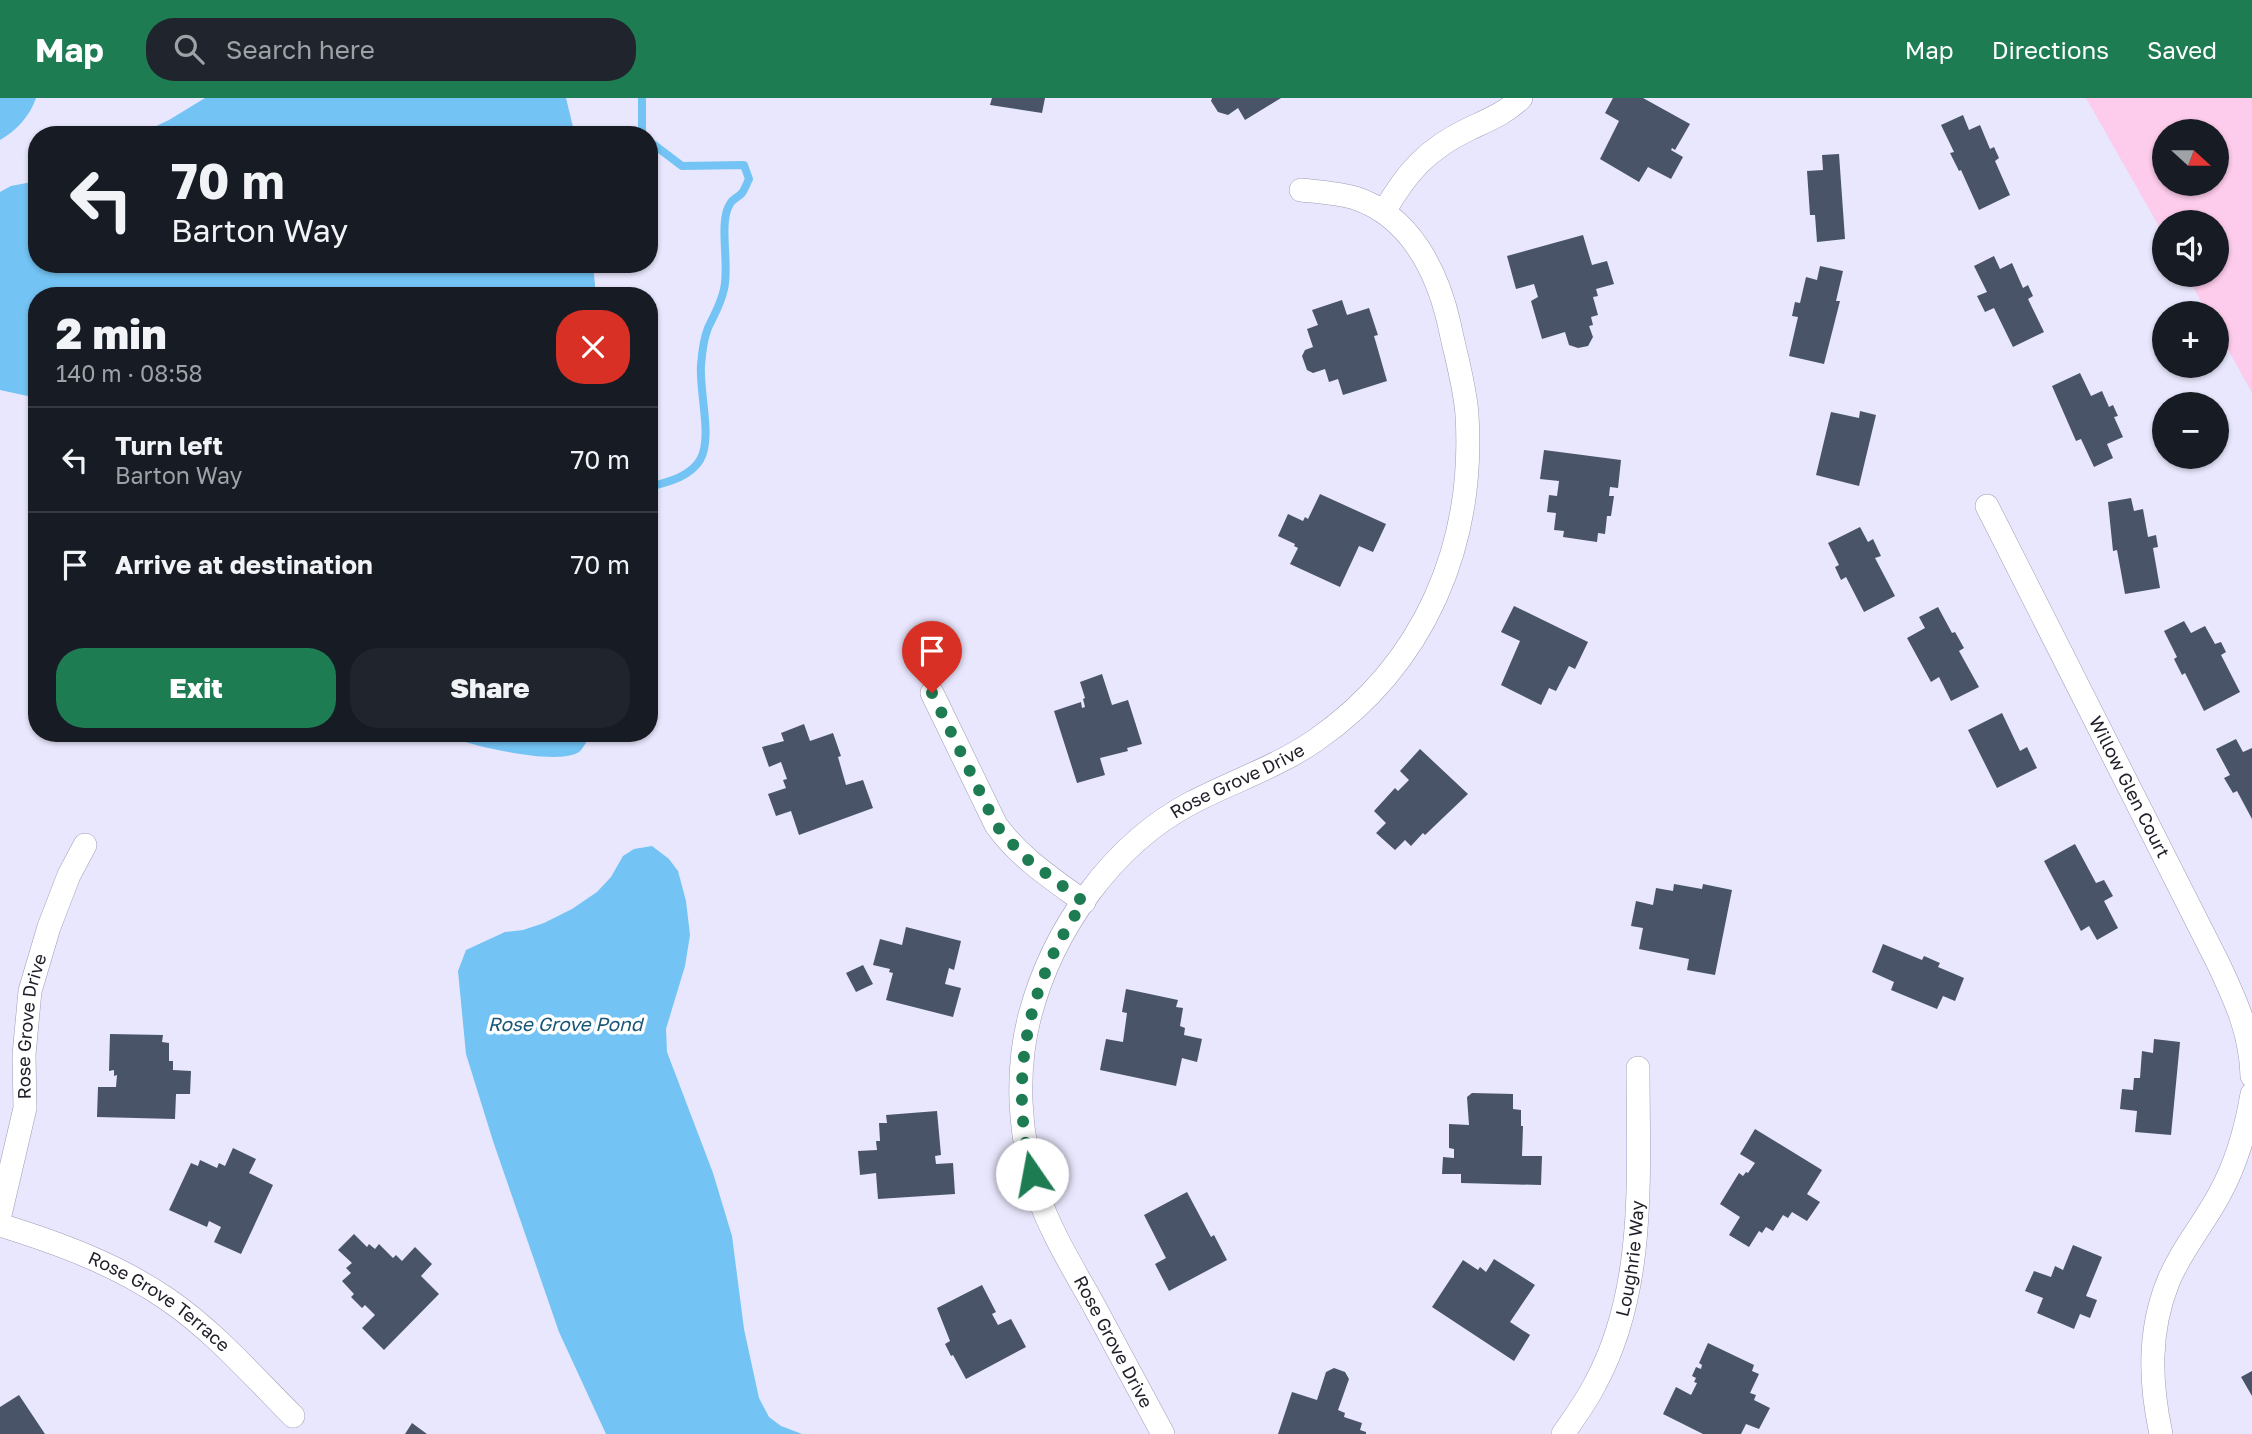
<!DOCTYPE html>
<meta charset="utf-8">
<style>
body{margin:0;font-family:"Golos Text",sans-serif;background:#20242c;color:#f1f3f6;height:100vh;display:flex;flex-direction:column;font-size:26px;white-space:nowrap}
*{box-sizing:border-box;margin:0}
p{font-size:23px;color:#9ea1a6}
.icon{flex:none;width:38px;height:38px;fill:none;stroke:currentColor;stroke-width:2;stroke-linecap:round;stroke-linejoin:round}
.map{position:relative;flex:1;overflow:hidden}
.sheet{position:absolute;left:28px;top:189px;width:630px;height:455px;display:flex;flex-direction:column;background:#171b24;border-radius:28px;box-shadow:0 2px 5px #0004}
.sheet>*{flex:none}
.guide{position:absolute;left:28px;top:28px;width:630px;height:147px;border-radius:28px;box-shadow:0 2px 5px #0004;background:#171b24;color:#f1f3f6;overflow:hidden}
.needle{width:46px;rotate:111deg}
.controls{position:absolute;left:2152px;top:21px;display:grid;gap:14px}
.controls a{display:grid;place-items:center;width:77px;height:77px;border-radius:50%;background:#171b24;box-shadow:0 2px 5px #0004;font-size:35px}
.pin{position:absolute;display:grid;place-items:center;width:60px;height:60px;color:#fff;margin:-72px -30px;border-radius:50% 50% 50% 0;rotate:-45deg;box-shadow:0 0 7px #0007}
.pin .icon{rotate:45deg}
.me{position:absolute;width:77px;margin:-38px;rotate:348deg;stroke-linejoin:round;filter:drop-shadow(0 0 5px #0008)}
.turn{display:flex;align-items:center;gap:24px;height:147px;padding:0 28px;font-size:32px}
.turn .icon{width:91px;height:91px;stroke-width:2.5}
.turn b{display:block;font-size:49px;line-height:60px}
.round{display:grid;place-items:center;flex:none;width:74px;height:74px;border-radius:28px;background:#20242c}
.headline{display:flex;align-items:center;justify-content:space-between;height:119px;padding:0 28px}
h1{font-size:42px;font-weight:800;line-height:52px}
.action{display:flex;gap:14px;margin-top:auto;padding:14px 28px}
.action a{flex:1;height:80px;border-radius:28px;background:#1e7c53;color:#fff;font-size:28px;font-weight:800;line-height:80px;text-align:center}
.action a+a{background:#20242c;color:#f1f3f6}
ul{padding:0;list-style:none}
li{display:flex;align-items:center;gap:21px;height:105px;padding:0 28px;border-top:2px solid #363941}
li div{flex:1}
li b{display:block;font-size:26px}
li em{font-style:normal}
header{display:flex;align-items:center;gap:42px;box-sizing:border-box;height:98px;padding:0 35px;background:#1e7c53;color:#fff}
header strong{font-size:33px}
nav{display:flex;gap:38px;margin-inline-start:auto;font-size:24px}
.search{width:490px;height:63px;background:#20242c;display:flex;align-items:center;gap:18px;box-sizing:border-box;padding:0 24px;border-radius:28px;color:#9ea1a6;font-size:26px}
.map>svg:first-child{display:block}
</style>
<header>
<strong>Map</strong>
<div class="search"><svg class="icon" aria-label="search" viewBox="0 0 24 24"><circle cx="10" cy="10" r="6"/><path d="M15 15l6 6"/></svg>Search here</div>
<nav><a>Map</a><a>Directions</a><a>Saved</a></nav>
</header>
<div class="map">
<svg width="2252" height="1336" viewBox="0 0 2252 1336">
<rect width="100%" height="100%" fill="#e8e7fd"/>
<path fill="#fdcbeb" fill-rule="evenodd" d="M 2086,0 L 2252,0 L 2252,295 L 2217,232 L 2217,215 L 2208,215 L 2186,177 L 2217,177 L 2217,124 L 2165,124 L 2165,139 ZM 2165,33 L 2217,33 L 2217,86 L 2165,86 Z"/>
<path fill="#73c3f4" d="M 0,0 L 36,0 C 30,18 16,33 0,42 Z
M 205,0 L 566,0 L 575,37 L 137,37 L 169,22 Z
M 37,83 L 37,166 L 593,166 L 596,198 L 37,198 L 37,300 L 0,292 L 0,94 L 11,88 Z
M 439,635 L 580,635 L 583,636 L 586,645 C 583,648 582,652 579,654 C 556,669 463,646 439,635 Z
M 652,748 L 669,761 L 678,773 L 686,803 L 690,837 L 685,868 L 666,931 L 667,954 L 713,1075 L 732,1138 L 744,1231 L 759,1300 L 769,1319 L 781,1328 L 802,1336 L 606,1336 L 559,1234 L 493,1043 L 466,956 L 458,873 L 466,852 L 505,834 L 523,832 L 544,825 L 572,811 L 597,794 L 611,779 L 623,758 L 634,751 Z"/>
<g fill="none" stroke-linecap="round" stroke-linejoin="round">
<path stroke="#73c3f4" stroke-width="8" d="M 642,37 L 642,0
M 649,43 L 682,68 L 744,67 L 749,81 C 747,85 745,91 742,95 C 739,99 732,101 730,106 C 718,124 730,167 724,191 C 721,206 714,217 708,230 C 703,242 702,255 701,267 C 699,295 713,340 700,362 C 690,379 667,384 649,389"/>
</g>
<path fill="#495469" d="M 992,0 L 1045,0 L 1042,15 L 990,7 Z
M 1212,0 L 1281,0 L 1245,22 L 1238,10 L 1228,17 L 1218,14 L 1211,3 Z
M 1613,0 L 1643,0 L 1690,26 L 1675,52 L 1672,50 L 1671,52 L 1683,59 L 1671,81 L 1648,69 L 1639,84 L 1600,61 L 1619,23 L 1605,15 Z
M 1963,17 L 1969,32 L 1980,27 L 1990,51 L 1994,49 L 1999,60 L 1995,63 L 2010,97 L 1979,112 L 1961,72 L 1959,73 L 1950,55 L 1954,54 L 1941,27 Z
M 1839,56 L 1845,141 L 1817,144 L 1815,117 L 1810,117 L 1807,73 L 1823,72 L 1822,57 Z
M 1583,137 L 1592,167 L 1607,163 L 1614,186 L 1596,191 L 1598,198 L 1593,199 L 1598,217 L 1591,219 L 1593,227 L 1589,228 L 1593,239 L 1588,248 L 1578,250 L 1569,247 L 1565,234 L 1542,241 L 1531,203 L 1538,199 L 1534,186 L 1516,191 L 1507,158 Z
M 1994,158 L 2000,171 L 2012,165 L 2023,190 L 2028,187 L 2033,198 L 2028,201 L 2044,234 L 2013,249 L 1994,210 L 1985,214 L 1977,198 L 1987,194 L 1974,168 Z
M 1820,168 L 1843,173 L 1836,203 L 1840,203 L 1824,266 L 1789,258 L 1798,219 L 1792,218 L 1795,204 L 1800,205 L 1806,179 L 1817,182 Z
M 1342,202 L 1347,217 L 1369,210 L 1378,237 L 1374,238 L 1387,283 L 1343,297 L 1338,281 L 1329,284 L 1325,271 L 1313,275 L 1307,272 L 1302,258 L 1305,252 L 1313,249 L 1307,231 L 1318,227 L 1312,212 Z
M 2080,275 L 2091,298 L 2102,293 L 2109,309 L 2113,307 L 2118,318 L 2114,319 L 2123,339 L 2107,346 L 2113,360 L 2094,369 L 2081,341 L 2076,343 L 2052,288 Z
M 1860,313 L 1876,317 L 1859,388 L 1816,377 L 1831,314 L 1859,320 Z
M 1544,352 L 1621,362 L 1618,390 L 1610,389 L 1609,398 L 1614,398 L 1611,418 L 1607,418 L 1605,436 L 1598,435 L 1597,444 L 1563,439 L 1564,433 L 1554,432 L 1556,415 L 1547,414 L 1549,397 L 1557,398 L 1559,383 L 1540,381 Z
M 1320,396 L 1386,426 L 1373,454 L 1359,448 L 1340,489 L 1290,466 L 1298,450 L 1294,448 L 1295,446 L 1278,438 L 1288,416 L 1303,423 L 1305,419 L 1308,421 Z
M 2131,400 L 2134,413 L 2143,411 L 2148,439 L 2156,437 L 2158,449 L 2153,450 L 2160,490 L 2125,496 L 2117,452 L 2113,453 L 2108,404 Z
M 1860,429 L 1868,444 L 1873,441 L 1881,458 L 1875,460 L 1895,498 L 1864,514 L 1846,479 L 1841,482 L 1835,469 L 1839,467 L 1828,445 Z
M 1514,508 L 1588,544 L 1575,571 L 1569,568 L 1556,593 L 1549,590 L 1541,607 L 1501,587 L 1520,543 L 1501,534 Z
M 1938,509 L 1952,535 L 1955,534 L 1964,550 L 1959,553 L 1979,589 L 1951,603 L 1939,579 L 1931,584 L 1907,540 L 1925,530 L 1919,519 Z
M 2184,523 L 2191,535 L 2205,528 L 2215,546 L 2221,544 L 2226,554 L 2221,557 L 2240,594 L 2204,613 L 2185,575 L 2182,577 L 2174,561 L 2177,559 L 2164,533 Z
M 1102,576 L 1112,607 L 1128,602 L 1142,646 L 1127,650 L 1128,653 L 1100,660 L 1105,677 L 1077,685 L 1054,613 L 1081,604 L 1082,610 L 1085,609 L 1083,601 L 1085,600 L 1080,584 Z
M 2002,615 L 2020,653 L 2027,649 L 2037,670 L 1997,690 L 1968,632 Z
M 804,626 L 810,643 L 833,635 L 841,658 L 838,659 L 846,687 L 863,682 L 873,710 L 799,737 L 791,713 L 776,718 L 768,696 L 786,690 L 783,682 L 787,681 L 781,664 L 769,669 L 762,649 L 784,643 L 781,635 Z
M 2236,641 L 2243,654 L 2252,650 L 2252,721 L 2237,693 L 2233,695 L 2224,680 L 2230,677 L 2216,651 Z
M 1420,651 L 1468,696 L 1425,737 L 1423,735 L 1411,748 L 1405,742 L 1395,752 L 1376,735 L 1386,725 L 1374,713 L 1395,690 L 1398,693 L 1409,682 L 1400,673 Z
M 2075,746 L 2096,785 L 2104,782 L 2113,798 L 2104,803 L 2118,830 L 2097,842 L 2089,828 L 2081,833 L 2044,763 Z
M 1674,786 L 1702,791 L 1703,786 L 1732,792 L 1715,877 L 1687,872 L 1689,861 L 1639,851 L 1643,830 L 1631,828 L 1636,803 L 1653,807 L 1656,790 L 1673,793 Z
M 906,829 L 961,843 L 954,872 L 949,870 L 945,886 L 961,890 L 953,919 L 886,902 L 893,875 L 889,874 L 890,871 L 873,867 L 880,841 L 902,847 Z
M 1883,846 L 1922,862 L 1924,858 L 1940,865 L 1938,869 L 1964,880 L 1955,903 L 1943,898 L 1937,911 L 1891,892 L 1894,884 L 1872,874 Z
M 863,867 L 873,886 L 856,894 L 846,875 Z
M 1126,891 L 1178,902 L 1176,909 L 1183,910 L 1180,928 L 1185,930 L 1184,937 L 1202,941 L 1197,964 L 1182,960 L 1176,988 L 1100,972 L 1106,941 L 1123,944 L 1127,915 L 1122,914 Z
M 110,936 L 163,937 L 162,944 L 169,945 L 169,963 L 173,963 L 173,972 L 191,973 L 190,996 L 176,996 L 175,1021 L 97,1019 L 98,989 L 116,989 L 117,977 L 114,978 L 114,972 L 109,973 Z
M 2154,941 L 2180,944 L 2171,1037 L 2135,1034 L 2137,1013 L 2120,1011 L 2122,991 L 2133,992 L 2134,980 L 2140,980 L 2142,953 L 2153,955 Z
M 1472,995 L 1513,996 L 1513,1011 L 1521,1012 L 1521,1028 L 1523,1028 L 1522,1058 L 1542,1058 L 1541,1087 L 1461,1085 L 1461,1076 L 1442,1076 L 1443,1059 L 1454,1060 L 1454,1051 L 1449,1050 L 1449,1026 L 1469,1027 L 1467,999 Z
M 937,1013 L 941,1057 L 935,1058 L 936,1066 L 953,1065 L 955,1096 L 878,1101 L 876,1075 L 860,1077 L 858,1053 L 877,1052 L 876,1043 L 880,1043 L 879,1025 L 887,1025 L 886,1017 Z
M 1755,1031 L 1822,1072 L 1807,1096 L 1820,1104 L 1807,1123 L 1792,1114 L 1788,1120 L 1783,1117 L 1773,1133 L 1766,1129 L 1762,1135 L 1759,1133 L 1749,1149 L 1729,1137 L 1740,1119 L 1720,1106 L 1739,1075 L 1743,1078 L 1746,1074 L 1748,1075 L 1755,1065 L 1740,1056 Z
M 233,1050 L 256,1061 L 249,1075 L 273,1087 L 241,1156 L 214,1144 L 221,1129 L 209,1123 L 207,1129 L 169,1112 L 191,1065 L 198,1068 L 200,1062 L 217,1070 L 219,1065 L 225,1068 Z
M 1187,1094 L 1211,1139 L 1214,1137 L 1227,1162 L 1169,1193 L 1155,1166 L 1166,1160 L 1144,1117 Z
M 354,1136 L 367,1149 L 369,1146 L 375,1151 L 379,1146 L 393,1160 L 396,1157 L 402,1163 L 415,1149 L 432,1166 L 421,1178 L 439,1196 L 384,1252 L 362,1230 L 375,1217 L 365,1207 L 362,1210 L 351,1199 L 354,1196 L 342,1183 L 351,1175 L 346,1170 L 352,1165 L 338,1152 Z
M 2073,1147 L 2102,1159 L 2086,1198 L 2097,1202 L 2090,1220 L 2080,1216 L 2074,1231 L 2037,1215 L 2043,1200 L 2025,1193 L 2034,1173 L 2051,1179 L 2055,1168 L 2063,1172 Z
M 1494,1161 L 1535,1187 L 1510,1224 L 1530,1237 L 1514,1263 L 1432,1209 L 1463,1162 L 1478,1172 L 1480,1169 L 1486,1174 Z
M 982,1187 L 996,1214 L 992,1216 L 998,1227 L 1011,1221 L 1026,1249 L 966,1281 L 953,1257 L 951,1258 L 945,1246 L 950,1243 L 937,1210 Z
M 1708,1245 L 1754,1267 L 1752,1273 L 1759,1276 L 1750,1295 L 1756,1297 L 1754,1302 L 1770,1310 L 1759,1331 L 1746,1326 L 1741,1336 L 1703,1336 L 1663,1316 L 1676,1289 L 1691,1297 L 1697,1285 L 1694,1284 L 1696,1280 L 1692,1278 L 1696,1269 L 1701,1271 L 1702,1267 L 1699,1265 Z
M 1334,1270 L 1345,1274 L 1349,1281 L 1338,1312 L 1345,1315 L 1344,1319 L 1362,1325 L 1360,1332 L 1366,1334 L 1366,1336 L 1278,1336 L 1292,1294 L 1317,1302 L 1326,1274 Z
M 2252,1273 L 2252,1298 L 2241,1279 Z
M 19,1297 L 45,1336 L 0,1336 L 0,1309 Z
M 412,1325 L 427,1336 L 405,1336 Z"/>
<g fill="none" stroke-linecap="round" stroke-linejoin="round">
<g stroke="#9e9cb6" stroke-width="24">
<g id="minor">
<path d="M 1384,114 C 1406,75 1427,51 1469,31 C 1488,22 1506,15 1521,0"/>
<path id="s1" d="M 1987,408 L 2218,865 C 2236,903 2251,936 2252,978"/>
<path d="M 932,595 L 996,727 C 1019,759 1051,780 1084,804"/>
<path id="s2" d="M 0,1117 L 25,1010 L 24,957 L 30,893 L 49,829 L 69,777 L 85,747"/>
<path id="s3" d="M 0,1127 C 58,1145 116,1166 167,1201 C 214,1233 253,1278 293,1318"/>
<path id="s4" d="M 1163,1336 C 1140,1293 1116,1249 1093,1206 C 1073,1170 1050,1133 1037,1094 C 1019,1037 1015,974 1030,917 C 1053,831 1112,747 1191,705 C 1233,683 1277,669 1316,642 C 1425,566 1475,447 1467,317 C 1465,287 1455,255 1449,225 C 1437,173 1410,118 1355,100 C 1338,95 1319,94 1301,92"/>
<path id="s5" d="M 1563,1336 C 1574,1320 1586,1304 1595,1286 C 1647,1191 1638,1074 1638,970"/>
<path d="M 2161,1336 C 2150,1285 2148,1234 2168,1184 C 2181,1152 2203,1127 2219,1097 C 2237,1065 2246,1032 2252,996"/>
</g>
</g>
<use href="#minor" stroke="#fff" stroke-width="23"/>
</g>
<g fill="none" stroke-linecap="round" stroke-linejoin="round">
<path stroke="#1e7c53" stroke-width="12" stroke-dasharray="0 21.6" d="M 932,595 L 996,727 L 1024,759 L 1084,804 C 1027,883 1008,982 1032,1076"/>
</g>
<g text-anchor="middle" stroke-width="7" stroke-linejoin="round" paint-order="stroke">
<g font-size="18" fill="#1f1e28" stroke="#fff">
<text dy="6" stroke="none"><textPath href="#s4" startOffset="777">Rose Grove Drive</textPath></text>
<text dy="6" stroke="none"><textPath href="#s1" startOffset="315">Willow Glen Court</textPath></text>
<text dy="6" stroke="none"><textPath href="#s2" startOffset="192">Rose Grove Drive</textPath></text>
<text dy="6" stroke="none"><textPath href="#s5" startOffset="191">Loughrie Way</textPath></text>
<text dy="6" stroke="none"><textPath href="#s3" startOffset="178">Rose Grove Terrace</textPath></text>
<text transform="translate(1113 1244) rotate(62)" y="6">Rose Grove Drive</text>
</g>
<g font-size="19" font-style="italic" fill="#195677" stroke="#fff">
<text x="565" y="933">Rose Grove Pond</text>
</g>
</g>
</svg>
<div class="controls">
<a><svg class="needle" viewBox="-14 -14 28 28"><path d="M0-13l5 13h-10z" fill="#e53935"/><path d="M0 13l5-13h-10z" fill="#9ea1a6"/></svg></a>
<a><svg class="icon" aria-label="sound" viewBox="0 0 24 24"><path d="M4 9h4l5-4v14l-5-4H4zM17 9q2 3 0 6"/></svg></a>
<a>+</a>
<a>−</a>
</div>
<div class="pin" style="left:932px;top:595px;background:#d93025"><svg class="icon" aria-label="arrive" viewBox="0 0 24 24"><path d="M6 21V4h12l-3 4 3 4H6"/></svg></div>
<svg class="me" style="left:1032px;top:1076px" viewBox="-20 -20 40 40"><circle r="19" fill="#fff"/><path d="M0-13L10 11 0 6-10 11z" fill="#1e7c53"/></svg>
<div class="guide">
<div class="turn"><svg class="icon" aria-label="left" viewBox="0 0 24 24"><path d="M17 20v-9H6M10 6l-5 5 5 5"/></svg><div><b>70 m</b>Barton Way</div></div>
</div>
<section class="sheet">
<div class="headline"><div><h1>2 min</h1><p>140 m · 08:58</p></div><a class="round" style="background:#d93025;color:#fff"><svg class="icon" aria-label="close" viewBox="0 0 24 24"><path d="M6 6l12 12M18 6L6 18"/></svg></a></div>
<ul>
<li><svg class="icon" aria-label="left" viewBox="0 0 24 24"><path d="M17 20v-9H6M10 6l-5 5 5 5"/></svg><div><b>Turn left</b><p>Barton Way</p></div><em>70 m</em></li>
<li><svg class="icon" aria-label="arrive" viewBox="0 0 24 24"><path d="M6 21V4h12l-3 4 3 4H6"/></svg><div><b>Arrive at destination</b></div><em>70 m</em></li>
</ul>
<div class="action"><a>Exit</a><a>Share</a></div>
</section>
</div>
